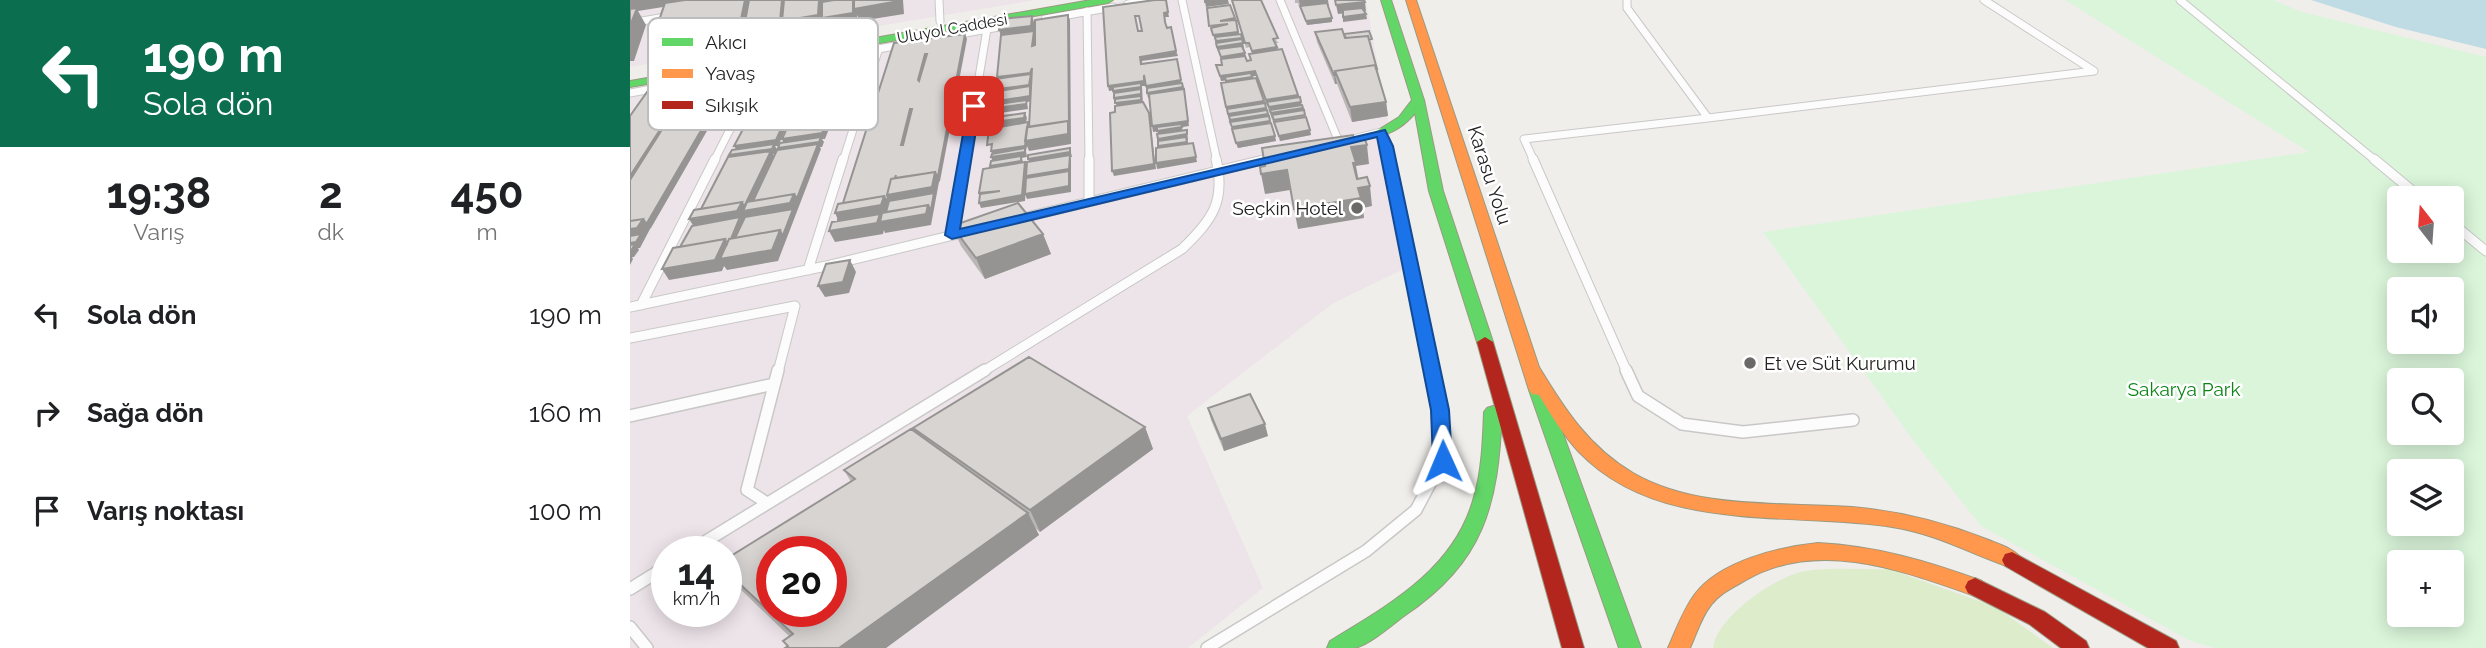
<!DOCTYPE html>
<html lang="tr">
<meta charset="utf-8">
<style>
body{margin:0;font-family:Raleway,sans-serif;background:#f6f6f6;color:#202124;height:100vh;display:flex;flex-direction:column;font-size:26px;white-space:nowrap}
*{box-sizing:border-box;margin:0}
p{font-size:23px;color:#757577}
.icon{flex:none;width:38px;height:38px;fill:none;stroke:currentColor;stroke-width:2;stroke-linecap:round;stroke-linejoin:round}
.map{position:relative;flex:1;overflow:hidden}
.drawer{display:flex;flex-direction:column;background:#fff;width:630px}
.drawer>*{flex:none}
.hud{background:#0b6e4f;color:#fff;overflow:hidden}
.needle{width:46px;rotate:343deg}
.controls{position:absolute;left:1757px;top:186px;display:grid;gap:14px}
.controls a{display:grid;place-items:center;width:77px;height:77px;border-radius:7px;background:#fff;box-shadow:0 4px 18px #0003;font-size:35px}
.speed{position:absolute;left:21px;top:536px;display:flex;gap:14px;font-size:35px;font-weight:700;text-align:center}
.speed>*{display:grid;place-content:center;width:91px;height:91px;border-radius:50%;background:#fff;box-shadow:0 4px 18px #0003;line-height:1}
.speed small{font-size:18px;font-weight:400}
.speed .limit{border:10px solid #d22;background:#fff;color:#111}
.pin{position:absolute;display:grid;place-items:center;width:60px;height:60px;color:#fff;margin:-30px;border-radius:14px;box-shadow:0 4px 10px #0006}
.me{position:absolute;width:77px;margin:-38px;rotate:359deg;stroke-linejoin:round;filter:drop-shadow(0 0 5px #0008)}
.turn{display:flex;align-items:center;gap:24px;height:147px;padding:0 28px;font-size:32px}
.turn .icon{width:91px;height:91px;stroke-width:2.5}
.turn b{display:block;font-size:49px;line-height:60px}
.eta{display:flex;justify-content:space-evenly;align-items:center;height:119px;text-align:center}
.eta b{font-size:42px;font-weight:700;line-height:49px}
ul{padding:0;list-style:none}
li{display:flex;align-items:center;gap:21px;height:98px;padding:0 28px}
li div{flex:1}
li b{display:block;font-size:26px}
li em{font-style:normal}
main{display:flex;flex:1;min-height:0}
.map>svg:first-child{display:block}
</style>
<main>
<section class="drawer">
<div class="hud">
<div class="turn"><svg class="icon" aria-label="left" viewBox="0 0 24 24"><path d="M17 20v-9H6M10 6l-5 5 5 5"/></svg><div><b>190 m</b>Sola dön</div></div>
</div>
<div class="eta">
<div><b>19:38</b><p>Varış</p></div>
<div><b>2</b><p>dk</p></div>
<div><b>450</b><p>m</p></div>
</div>
<ul>
<li><svg class="icon" aria-label="left" viewBox="0 0 24 24"><path d="M17 20v-9H6M10 6l-5 5 5 5"/></svg><div><b>Sola dön</b></div><em>190 m</em></li>
<li><svg class="icon" aria-label="right" viewBox="0 0 24 24"><path d="M7 20v-9h11M14 6l5 5-5 5"/></svg><div><b>Sağa dön</b></div><em>160 m</em></li>
<li><svg class="icon" aria-label="arrive" viewBox="0 0 24 24"><path d="M6 21V4h12l-3 4 3 4H6"/></svg><div><b>Varış noktası</b></div><em>100 m</em></li>
</ul>
</section>
<div class="map">
<svg width="1856" height="648" viewBox="0 0 1856 648">
<rect width="100%" height="100%" fill="#f0eeeb"/>
<path fill="#ede4e9" fill-rule="evenodd" d="M 0,0 L 406,0 L 0,67 Z
M 500,0 L 736,0 L 784,264 L 702,304 L 557,416 L 633,588 L 558,648 L 0,648 L 0,90 ZM 37,551 L 96,551 L 96,611 L 37,611 ZM 142,551 L 201,551 L 201,611 L 142,611 Z"/>
<path fill="#ddeccb" d="M 1259,569 L 1366,607 L 1423,648 L 1083,648 C 1086,617 1147,575 1176,571 C 1203,567 1232,570 1259,569 Z"/>
<path fill="#daf5da" fill-rule="evenodd" d="M 1435,0 L 1643,0 L 1672,12 L 1856,57 L 1856,648 L 1585,648 L 1561,641 L 1351,526 L 1283,440 L 1133,232 L 1679,152 ZM 1769,198 L 1822,198 L 1822,250 L 1769,250 ZM 1769,289 L 1822,289 L 1822,341 L 1769,341 ZM 1769,380 L 1822,380 L 1822,432 L 1769,432 ZM 1769,471 L 1822,471 L 1822,523 L 1769,523 ZM 1769,562 L 1822,562 L 1822,614 L 1769,614 Z"/>
<path fill="#bfdbe3" d="M 1681,0 L 1856,0 L 1856,49 L 1766,27 Z"/>
<g fill="none" stroke-linecap="round" stroke-linejoin="round">
<g stroke="#c9c8c7" stroke-width="9">
<path id="lane-far2" d="M 309,0 L 310,21
M 552,0 L 587,161
M 650,0 L 709,142
M 1550,0 L 1746,161
M 498,4 L 521,0
M 457,11 L 459,161
M 415,19 L 483,7
M 0,23 L 41,16
M 308,38 L 380,25
M 91,77 L 276,44
M 0,93 L 32,87
M 1078,118 L 1464,71 L 1354,0
M 715,141 L 751,132 L 760,161
M 84,161 L 130,70
M 213,161 L 249,48
M 335,161 L 357,29
M 629,161 L 646,157
M 904,161 L 894,139 L 1078,118 L 997,8 L 997,0"/>
</g>
<g stroke="#c9c8c7" stroke-width="11">
<path id="lane-far1" d="M 459,159 L 459,201
M 760,159 L 802,372
M 903,159 L 997,372
M 1744,159 L 1791,198
M 388,219 L 637,159
M 1822,223 L 1856,251
M 322,235 L 335,159
M 178,270 L 213,159
M 11,305 L 85,159
M 0,307 L 196,266 L 336,232
M 0,338 L 165,306 L 148,372
M 352,372 L 552,249 C 582,220 596,202 586,159"/>
</g>
<g stroke="#c9c8c7" stroke-width="14">
<path id="lane" d="M 996,370 L 1008,396 L 1052,424 L 1113,432 L 1223,420
M 0,416 L 144,384
M 137,503 L 117,490 L 148,370
M 60,551 L 355,370
M 0,589 L 37,566
M 0,627 L 17,648
M 577,648 L 736,551 L 786,510 L 812,461 L 810,410 L 802,370"/>
</g>
<g stroke="#999a82" stroke-width="2">
<path id="fast" d="M 461,0 L 483,0 L 478,3 L 0,87 L 0,81 Z
M 751,0 L 761,0 L 794,100 L 813,191 L 863,342 L 861,346 L 849,346 L 847,342 L 799,191 L 785,113 C 776,124 761,136 747,135 L 745,132 L 769,117 L 782,100 Z
M 908,384 L 914,386 L 917,390 L 1011,648 L 989,648 L 899,390 L 902,386 Z
M 863,406 L 869,408 L 872,412 C 868,505 855,561 774,616 C 762,625 738,646 724,648 C 716,648 706,648 697,648 L 700,641 C 759,605 825,569 844,497 C 852,470 853,440 854,412 L 857,408 Z"/>
</g>
<g stroke="#999a82" stroke-width="2">
<path id="slow" d="M 776,0 L 786,0 L 909,367 C 935,410 959,447 1003,473 C 1067,510 1151,502 1222,507 C 1269,511 1313,522 1356,539 C 1368,544 1386,549 1392,560 L 1389,566 L 1382,568 C 1341,554 1307,534 1262,527 C 1159,511 1029,535 949,452 C 933,435 921,415 909,395 L 902,394 L 899,390 Z
M 1188,543 C 1246,546 1298,561 1352,581 L 1355,587 L 1352,593 L 1345,596 C 1273,571 1189,538 1116,580 C 1104,587 1090,593 1081,605 C 1071,617 1067,633 1060,648 L 1038,648 C 1046,630 1053,610 1065,594 C 1090,561 1149,547 1188,543 Z"/>
</g>
<g stroke="#999a82" stroke-width="2">
<path id="jam" d="M 855,337 L 863,342 L 954,648 L 932,648 L 847,342 Z
M 1382,552 L 1546,641 L 1549,648 L 1518,648 L 1375,566 L 1372,560 L 1375,554 Z
M 1345,578 L 1415,612 L 1456,641 L 1459,648 L 1431,648 L 1399,624 L 1338,593 L 1335,587 L 1338,581 Z"/>
</g>
<use href="#lane-far2" stroke="#fdfcfc" stroke-width="7"/>
<use href="#lane-far1" stroke="#fdfcfc" stroke-width="9"/>
<use href="#lane" stroke="#fdfcfc" stroke-width="11"/>
<use href="#fast" fill="#63d668" fill-rule="evenodd"/>
<use href="#slow" fill="#ff974d" fill-rule="evenodd"/>
<use href="#jam" fill="#b3261e" fill-rule="evenodd"/>
</g>
<path fill="#b9b6b5" d="M 601,0 L 649,43 L 646,43 L 668,95 L 681,135 L 650,141 L 626,76 L 622,76 L 623,78 L 626,78 L 646,141 L 608,148 L 598,114 L 596,80 L 591,81 L 586,65 L 592,64 L 589,51 L 588,51 L 586,40 L 585,40 L 582,31 L 580,31 L 600,5 L 606,20 L 609,34 L 611,34 L 614,48 L 613,48 L 617,61 L 621,60 L 622,54 L 620,47 L 616,48 Z
M 665,0 L 698,0 L 698,7 L 702,22 L 677,25 L 668,3 L 665,3 Z
M 685,32 L 715,37 L 743,44 L 740,44 L 756,102 L 758,116 L 722,122 L 707,84 L 705,84 L 687,42 Z
M 322,226 L 413,234 L 421,254 L 355,279 L 331,246 Z
M 578,408 L 638,436 L 594,451 L 581,420 Z
M 515,427 L 523,449 L 410,532 L 405,528 L 409,535 L 256,648 L 155,648 L 157,646 L 153,641 L 160,637 L 107,586 L 96,573 L 96,559 L 221,482 L 214,470 L 285,432 L 283,428 Z"/>
<path fill="#969493" d="M 14,0 L 77,0 L 8,11 L 16,25 L 4,61 L 0,61 L 0,2 Z
M 115,0 L 273,0 L 274,14 L 230,21 L 227,15 L 227,22 L 196,27 L 194,23 L 194,28 L 158,34 L 157,31 L 156,34 L 121,40 L 119,37 L 119,40 L 33,55 L 23,38 Z
M 536,0 L 539,17 L 535,17 L 536,26 L 534,13 Z
M 592,0 L 598,0 L 599,4 L 576,7 L 575,2 Z
M 669,0 L 698,0 L 699,7 L 672,10 L 670,6 L 671,10 Z
M 735,2 L 736,11 L 708,14 L 706,5 Z
M 736,14 L 737,19 L 713,22 L 713,17 Z
M 438,15 L 440,20 L 441,144 L 399,151 L 397,146 L 396,151 L 397,157 L 392,158 L 393,162 L 393,166 L 362,171 L 360,166 L 363,163 L 361,157 L 363,156 L 361,151 L 398,122 L 400,127 Z
M 402,16 L 405,25 L 404,50 L 402,46 L 372,39 L 369,30 Z
M 702,18 L 702,22 L 677,25 L 676,21 Z
M 608,32 L 609,37 L 585,40 L 583,35 Z
M 335,34 L 337,39 L 310,181 L 309,182 L 301,225 L 255,233 L 254,230 L 253,234 L 205,242 L 199,231 L 210,224 L 205,213 L 257,195 Z
M 613,43 L 614,48 L 588,51 L 587,47 Z
M 647,47 L 648,52 L 623,56 L 622,51 Z
M 546,51 L 548,56 L 512,61 L 513,69 L 510,57 Z
M 615,53 L 616,58 L 592,61 L 591,57 Z
M 223,54 L 226,59 L 195,139 L 192,139 L 194,142 L 192,147 L 190,147 L 191,149 L 148,261 L 97,270 L 94,266 L 92,271 L 39,280 L 32,269 L 95,239 L 108,223 L 66,230 L 59,219 L 69,218 L 102,160 L 99,155 L 107,151 L 104,146 L 183,59 L 185,64 L 148,146 L 145,146 L 147,149 L 145,154 L 143,154 L 144,156 L 150,153 L 148,148 L 154,144 L 152,139 Z
M 547,59 L 552,85 L 517,91 L 516,86 Z
M 402,68 L 402,101 L 397,102 L 398,109 L 369,113 L 367,108 L 369,106 L 368,101 L 370,94 L 368,89 L 369,82 L 367,77 Z
M 625,71 L 626,76 L 591,81 L 590,76 Z
M 104,74 L 107,79 L 21,228 L 20,229 L 10,248 L 8,248 L 9,250 L 4,257 L 2,257 L 3,259 L 0,265 L 0,226 Z
M 514,75 L 516,80 L 515,86 L 512,86 L 513,105 L 487,108 L 483,91 L 511,86 L 479,91 L 478,86 Z
M 704,75 L 705,75 L 707,84 L 705,84 Z
M 62,80 L 65,85 L 0,187 L 0,176 Z
M 553,87 L 555,94 L 559,126 L 523,132 L 522,126 L 554,92 L 518,98 L 517,93 Z
M 668,95 L 669,100 L 637,105 L 636,100 Z
M 634,101 L 635,106 L 597,112 L 596,107 Z
M 671,102 L 672,107 L 640,112 L 639,107 Z
M 756,102 L 758,116 L 722,122 L 720,107 Z
M 636,108 L 637,113 L 599,119 L 598,114 Z
M 673,108 L 674,113 L 642,118 L 641,113 Z
M 280,109 L 282,109 L 274,150 L 271,145 Z
M 395,113 L 397,118 L 396,123 L 367,127 L 365,122 Z
M 519,113 L 526,169 L 484,176 L 482,171 Z
M 638,114 L 639,119 L 601,125 L 600,120 Z
M 640,121 L 641,126 L 603,133 L 602,127 Z
M 552,127 L 553,133 L 529,136 L 527,131 Z
M 557,130 L 558,140 L 529,144 L 528,139 Z
M 680,130 L 681,135 L 650,141 L 649,136 Z
M 645,136 L 646,141 L 608,148 L 606,143 Z
M 557,142 L 558,147 L 529,152 L 528,146 Z
M 737,145 L 739,164 L 726,166 L 729,182 L 726,182 L 721,147 Z
M 440,148 L 442,157 L 440,157 L 441,160 L 441,192 L 397,199 L 395,194 L 398,181 L 396,176 L 400,164 L 398,159 Z
M 566,157 L 567,162 L 527,169 L 526,163 Z
M 395,162 L 397,168 L 395,201 L 351,208 L 349,203 Z
M 657,170 L 660,190 L 635,194 L 631,174 Z
M 740,186 L 742,206 L 733,208 L 734,218 L 668,229 L 664,209 L 728,188 Z
M 413,234 L 421,254 L 355,279 L 346,258 Z
M 220,260 L 226,272 L 219,293 L 195,297 L 188,286 Z
M 635,424 L 638,436 L 594,451 L 591,439 Z
M 515,427 L 523,449 L 410,532 L 400,510 Z
M 398,513 L 409,535 L 256,648 L 209,648 Z"/>
<path fill="#d7d4d2" stroke="#969493" stroke-width="2" fill-rule="evenodd" d="M 0,0 L 14,0 L 0,2 Z
M 55,0 L 115,0 L 110,24 L 23,38 L 35,3 Z
M 119,0 L 152,0 L 150,21 L 114,27 Z
M 154,0 L 189,0 L 188,15 L 152,21 Z
M 204,0 L 223,0 L 223,13 L 192,18 L 192,2 Z
M 224,0 L 269,0 L 269,1 L 224,9 Z
M 525,0 L 536,0 L 538,12 L 534,13 L 535,22 L 537,28 L 541,27 L 546,51 L 510,57 L 511,64 L 547,59 L 551,80 L 516,86 L 514,75 L 514,81 L 478,86 L 473,7 ZM 505,16 L 509,16 L 512,31 L 508,31 Z
M 575,0 L 592,0 L 575,2 Z
M 602,0 L 631,0 L 648,38 L 643,39 L 647,47 L 622,51 L 619,43 L 615,43 Z
M 705,0 L 734,0 L 735,2 L 706,5 Z
M 697,3 L 702,18 L 676,21 L 670,6 Z
M 600,5 L 605,18 L 590,21 L 606,20 L 608,32 L 583,35 L 581,28 L 598,24 L 579,26 L 577,8 Z
M 7,8 L 0,26 L 0,9 Z
M 732,8 L 736,14 L 713,17 L 713,10 Z
M 438,15 L 439,123 L 438,121 L 399,127 L 402,68 L 400,73 L 367,77 L 371,35 L 404,31 L 402,46 L 405,45 L 405,20 Z
M 402,16 L 401,26 L 369,30 L 371,19 Z
M 712,29 L 715,38 L 738,36 L 747,69 L 746,69 L 745,65 L 705,71 L 705,75 L 704,75 L 685,32 Z
M 739,31 L 742,39 L 739,40 L 738,36 L 716,38 L 714,34 Z
M 335,34 L 308,176 L 307,176 L 305,172 L 265,178 L 266,175 L 265,178 L 261,179 L 257,195 L 258,198 L 257,200 L 256,200 L 254,196 L 213,203 L 264,43 ZM 295,54 L 297,54 L 289,81 L 288,80 ZM 280,109 L 282,109 L 273,145 L 271,145 Z
M 611,34 L 612,38 L 586,41 L 585,37 Z
M 612,39 L 613,43 L 587,47 L 586,43 Z
M 612,46 L 615,53 L 591,57 L 588,49 Z
M 652,49 L 668,95 L 636,100 L 625,71 L 590,76 L 586,65 L 592,65 L 591,59 L 615,56 L 617,61 L 621,60 L 619,54 Z
M 223,54 L 192,133 L 152,139 L 189,58 Z
M 183,59 L 146,140 L 104,146 L 148,64 Z
M 745,65 L 756,102 L 720,107 L 705,71 Z
M 621,73 L 622,77 L 596,81 L 595,77 Z
M 104,74 L 17,223 L 16,223 L 13,219 L 0,221 L 0,180 L 64,79 Z
M 401,74 L 399,85 L 368,89 L 369,83 L 364,84 L 365,79 Z
M 626,78 L 634,101 L 596,107 L 591,83 Z
M 62,80 L 46,105 L 0,176 L 0,116 L 22,85 Z
M 511,83 L 511,87 L 483,91 L 483,87 Z
M 552,83 L 553,87 L 517,93 L 517,88 Z
M 400,86 L 400,96 L 368,101 L 368,91 Z
M 511,89 L 511,94 L 484,98 L 484,93 Z
M 554,89 L 558,121 L 522,126 L 519,94 Z
M 511,96 L 511,100 L 485,103 L 485,99 Z
M 670,97 L 671,102 L 639,107 L 637,102 Z
M 397,100 L 396,104 L 367,108 L 368,104 Z
M 513,102 L 519,113 L 524,164 L 482,171 L 480,113 L 485,112 L 485,106 Z
M 635,103 L 636,108 L 598,114 L 597,109 Z
M 672,105 L 673,108 L 641,113 L 640,110 Z
M 637,110 L 638,114 L 600,120 L 599,116 Z
M 674,110 L 675,115 L 644,120 L 642,115 Z
M 395,113 L 394,118 L 365,122 L 366,117 Z
M 639,116 L 640,121 L 602,127 L 600,122 Z
M 676,117 L 680,130 L 649,136 L 644,122 Z
M 438,121 L 438,134 L 395,141 L 397,127 Z
M 398,122 L 395,146 L 361,151 L 362,144 L 357,145 L 359,129 Z
M 641,123 L 645,136 L 606,143 L 602,129 Z
M 551,124 L 552,127 L 527,131 L 527,127 Z
M 557,130 L 557,134 L 528,139 L 527,134 Z
M 723,135 L 724,138 L 734,137 L 737,145 L 721,147 L 726,163 L 723,163 L 727,179 L 737,177 L 740,186 L 728,188 L 731,198 L 664,209 L 657,170 L 631,174 L 630,167 L 635,166 L 632,148 Z
M 191,137 L 189,142 L 148,148 L 150,143 Z
M 556,137 L 557,142 L 528,146 L 528,141 Z
M 563,143 L 566,157 L 526,163 L 526,148 Z
M 144,144 L 142,149 L 99,155 L 102,150 Z
M 188,144 L 167,198 L 164,194 L 123,201 L 147,150 Z
M 395,148 L 395,152 L 361,157 L 362,154 Z
M 440,148 L 440,152 L 398,159 L 398,155 Z
M 141,151 L 114,207 L 112,202 L 71,209 L 98,157 Z
M 440,155 L 439,169 L 396,176 L 397,162 Z
M 391,156 L 391,161 L 360,166 L 361,161 Z
M 395,162 L 392,195 L 349,203 L 350,194 L 370,191 L 349,193 L 353,169 Z
M 439,171 L 439,186 L 395,194 L 396,178 Z
M 305,172 L 302,187 L 257,195 L 261,179 Z
M 304,193 L 301,210 L 298,205 L 256,212 L 259,201 Z
M 164,194 L 160,203 L 113,211 L 117,202 Z
M 254,196 L 251,205 L 205,213 L 208,204 Z
M 112,202 L 107,211 L 59,219 L 64,210 Z
M 388,203 L 413,234 L 346,258 L 322,226 Z
M 298,205 L 296,214 L 250,222 L 252,213 Z
M 163,209 L 153,235 L 152,235 L 150,230 L 105,238 L 115,217 Z
M 255,212 L 252,213 L 251,216 L 250,214 L 208,221 L 208,219 Z
M 250,214 L 247,223 L 199,231 L 202,222 Z
M 110,217 L 101,239 L 99,239 L 97,244 L 95,239 L 50,247 L 62,226 Z
M 13,219 L 7,228 L 0,229 L 0,221 Z
M 150,230 L 142,250 L 90,259 L 99,239 Z
M 11,234 L 6,242 L 0,243 L 0,236 Z
M 95,239 L 85,260 L 32,269 L 43,248 Z
M 5,244 L 1,251 L 0,251 L 0,245 Z
M 220,260 L 213,282 L 188,286 L 196,264 Z
M 399,357 L 515,427 L 400,510 L 283,428 Z
M 620,394 L 635,424 L 591,439 L 578,408 Z
M 281,429 L 398,513 L 209,648 L 155,648 L 158,646 L 153,641 L 163,634 L 96,571 L 96,559 L 225,479 L 214,470 ZM 142,551 L 201,551 L 201,611 L 142,611 Z"/>
<path fill="#1a73e8" stroke="#114b97" stroke-width="2" d="M 344,103 L 350,106 L 330,229 L 755,130 L 763,146 L 819,410 L 822,461 L 819,465 L 806,465 L 803,461 L 801,410 L 747,137 L 322,239 L 315,235 L 338,106 Z"/>
<g fill="#6a6968" stroke="#fff" stroke-width="2.5">
<circle cx="727" cy="208" r="7"/>
<circle cx="1120" cy="363" r="7"/>
</g>
<g text-anchor="middle" stroke-width="5" stroke-linejoin="round" paint-order="stroke">
<g font-size="16" fill="#222" stroke="#fff">
<text transform="translate(322 28) rotate(-10)" y="6">Uluyol Caddesi</text>
</g>
<g font-size="19" fill="#222" stroke="#fff">
<text transform="translate(860 175) rotate(72)" y="7">Karasu Yolu</text>
</g>
<g font-size="19" fill="#222" stroke="#fff" text-anchor="end">
<text x="713" y="215">Seçkin Hotel</text>
<text x="1134" y="370" text-anchor="start">Et ve Süt Kurumu</text>
</g>
<g font-size="19" fill="#0c8416" stroke="#fff">
<text x="1554" y="396">Sakarya Park</text>
</g>
</g>
<rect x="18" y="18" width="230" height="112" rx="10" fill="#fff" stroke="#bdbdbd" stroke-width="2"/>
<rect x="32" y="38" width="31" height="8" fill="#63d668"/>
<rect x="32" y="69" width="31" height="9" fill="#ff974d"/>
<rect x="32" y="101" width="31" height="8" fill="#b3261e"/>
<g font-size="19" fill="#222">
<text x="75" y="49">Akıcı</text>
<text x="75" y="80">Yavaş</text>
<text x="75" y="112">Sıkışık</text>
</g>
</svg>
<div class="controls">
<a><svg class="needle" viewBox="-14 -14 28 28"><path d="M0-13l5 13h-10z" fill="#e53935"/><path d="M0 13l5-13h-10z" fill="#757577"/></svg></a>
<a><svg class="icon" aria-label="sound" viewBox="0 0 24 24"><path d="M4 9h4l5-4v14l-5-4H4zM17 9q2 3 0 6"/></svg></a>
<a><svg class="icon" aria-label="search" viewBox="0 0 24 24"><circle cx="10" cy="10" r="6"/><path d="M15 15l6 6"/></svg></a>
<a><svg class="icon" aria-label="layers" viewBox="0 0 24 24"><path d="M12 4l9 5-9 5-9-5zM3 14l9 5 9-5"/></svg></a>
<a>+</a>
</div>
<div class="speed"><div>14<small>km/h</small></div><div class="limit">20</div></div>
<div class="pin" style="left:344px;top:106px;background:#d93025"><svg class="icon" aria-label="arrive" viewBox="0 0 24 24"><path d="M6 21V4h12l-3 4 3 4H6"/></svg></div>
<svg class="me" style="left:813px;top:461px" viewBox="-20 -20 40 40"><path d="M0-17L14 15 0 8-14 15z" fill="#1a73e8" stroke="#fff" stroke-width="4"/></svg>
</div>
</main>
